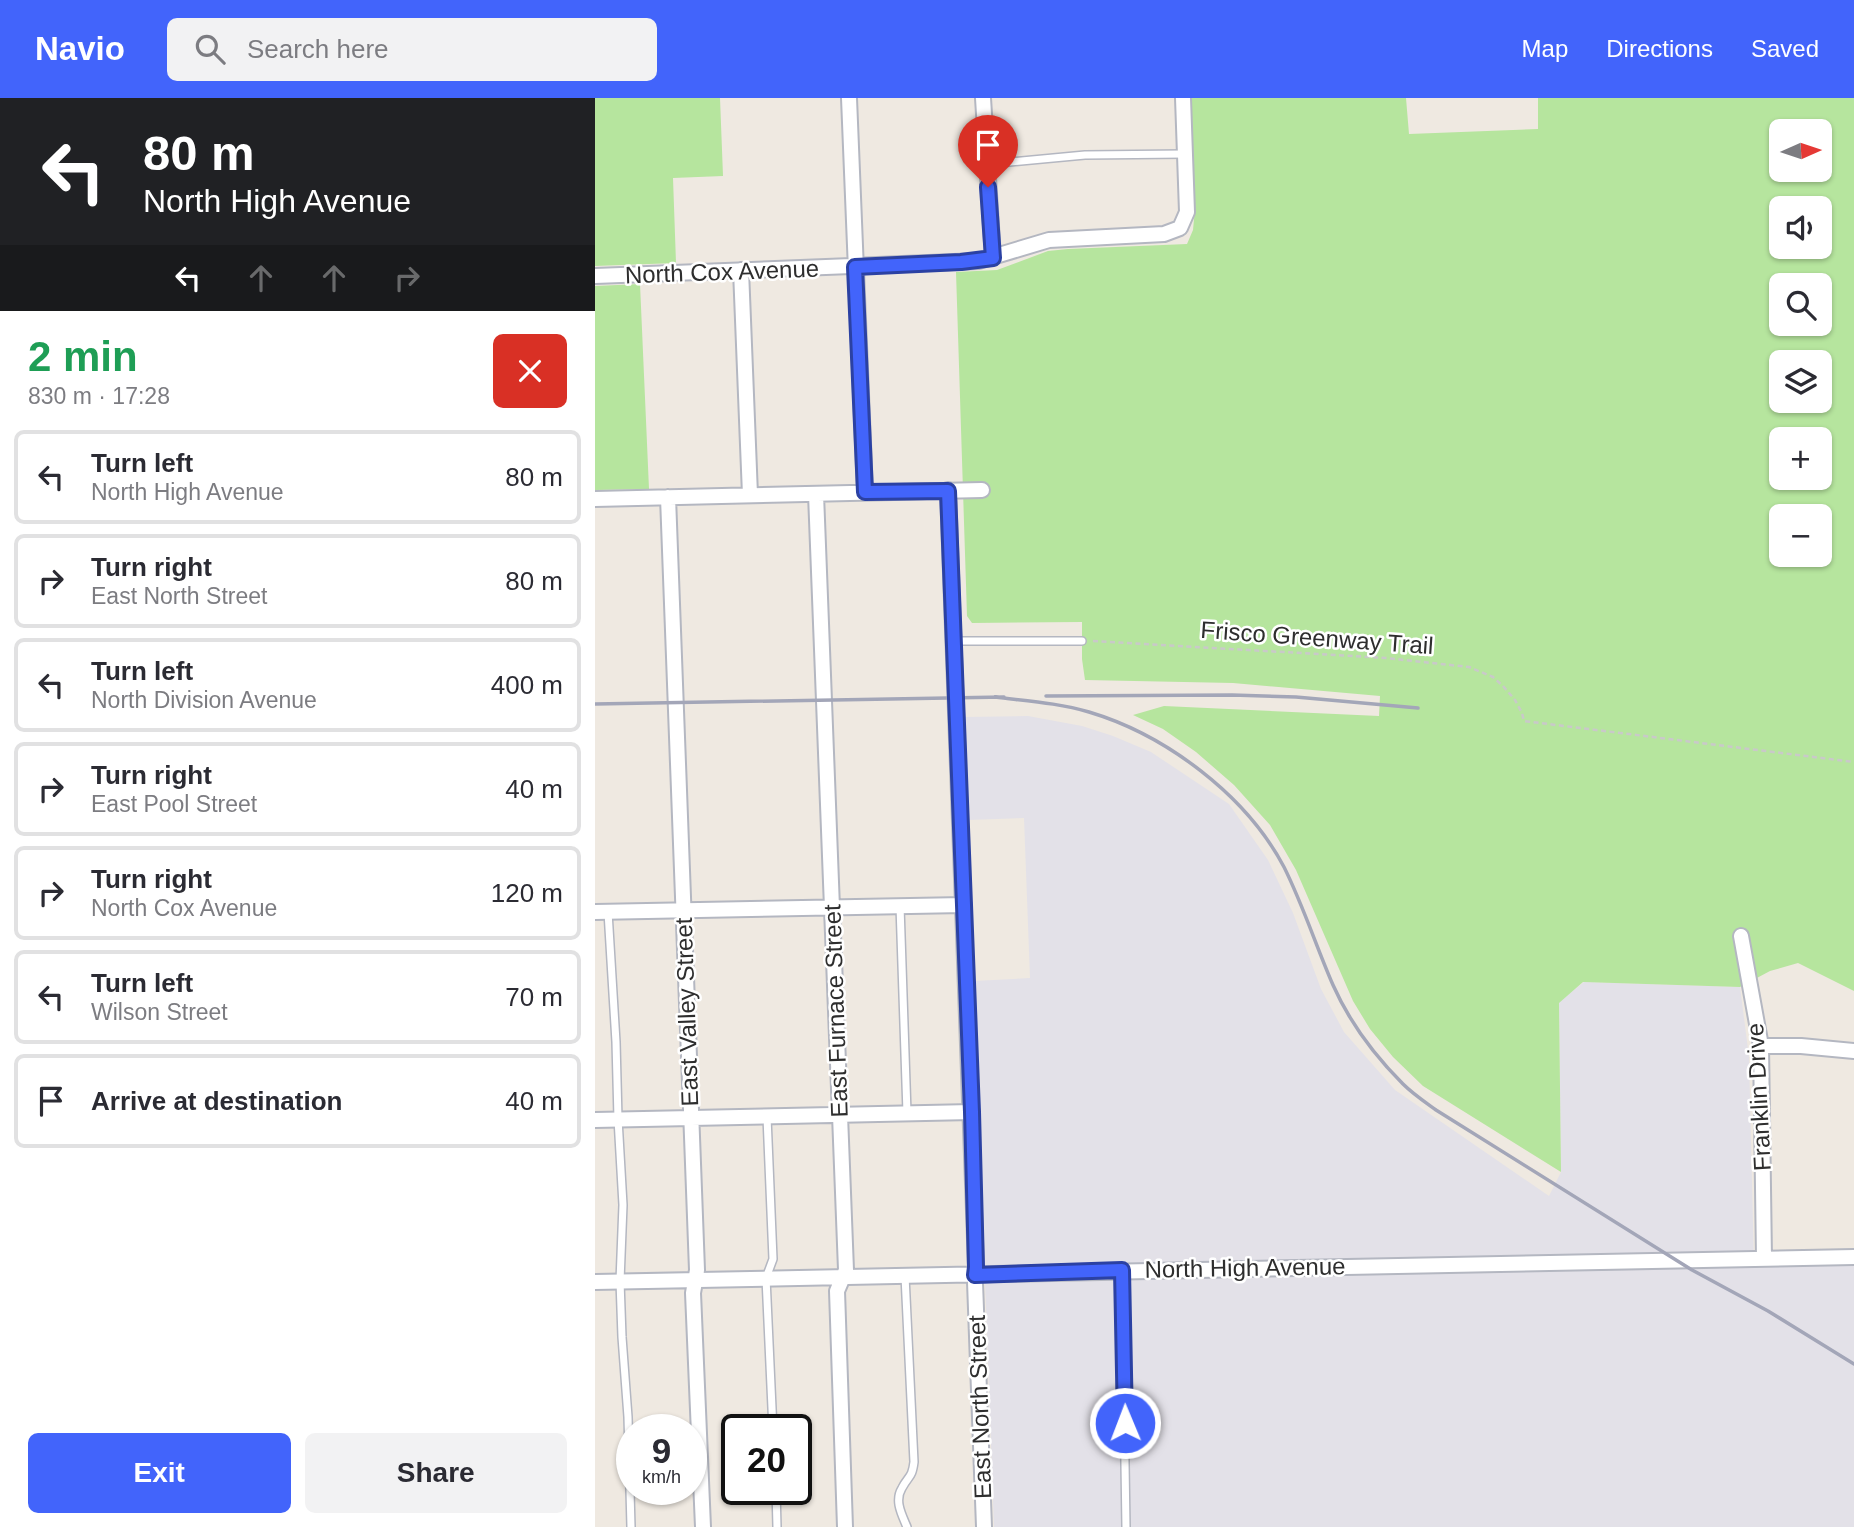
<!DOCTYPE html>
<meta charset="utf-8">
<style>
body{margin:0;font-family:Arial,sans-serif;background:#f2f2f3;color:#2b2b33;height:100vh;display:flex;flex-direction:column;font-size:26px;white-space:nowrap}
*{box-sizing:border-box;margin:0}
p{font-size:23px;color:#7c7c81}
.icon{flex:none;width:38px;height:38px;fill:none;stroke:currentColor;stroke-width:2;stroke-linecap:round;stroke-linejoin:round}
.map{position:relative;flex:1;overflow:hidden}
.panel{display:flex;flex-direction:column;background:#fff;width:595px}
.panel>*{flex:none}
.top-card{background:#202124;color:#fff;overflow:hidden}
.needle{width:46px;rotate:87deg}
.buttons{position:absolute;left:1174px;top:21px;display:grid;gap:14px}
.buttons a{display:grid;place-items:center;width:63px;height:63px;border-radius:10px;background:#fff;box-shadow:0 2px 5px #0004;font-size:35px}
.speed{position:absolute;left:21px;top:1316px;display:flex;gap:14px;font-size:35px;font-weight:700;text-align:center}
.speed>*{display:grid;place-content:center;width:91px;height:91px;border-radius:50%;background:#fff;box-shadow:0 2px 5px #0004;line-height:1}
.speed small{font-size:18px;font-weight:400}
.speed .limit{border:4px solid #111;border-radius:10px;background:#fff;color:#111}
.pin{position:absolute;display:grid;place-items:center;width:60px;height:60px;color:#fff;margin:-72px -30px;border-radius:50% 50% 50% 0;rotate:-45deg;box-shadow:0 0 7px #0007}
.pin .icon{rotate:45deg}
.me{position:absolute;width:77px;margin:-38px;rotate:359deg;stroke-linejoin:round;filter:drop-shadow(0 0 5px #0008)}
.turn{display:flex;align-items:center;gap:24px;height:147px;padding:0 28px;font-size:32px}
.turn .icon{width:91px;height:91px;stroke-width:2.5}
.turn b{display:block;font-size:49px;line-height:60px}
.lanes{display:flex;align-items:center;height:66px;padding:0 28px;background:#0003;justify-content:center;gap:35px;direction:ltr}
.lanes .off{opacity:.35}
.round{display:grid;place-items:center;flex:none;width:74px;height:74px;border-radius:10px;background:#f2f2f3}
.overview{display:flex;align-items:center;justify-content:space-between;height:119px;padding:0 28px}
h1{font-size:42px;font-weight:700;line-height:52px;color:#1e9e55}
.primary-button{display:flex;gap:14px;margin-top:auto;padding:14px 28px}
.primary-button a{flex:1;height:80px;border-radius:10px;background:#4264fb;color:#fff;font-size:28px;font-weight:700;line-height:80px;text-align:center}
.primary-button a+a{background:#f2f2f3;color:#2b2b33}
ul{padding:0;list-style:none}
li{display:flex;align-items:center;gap:21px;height:94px;margin:0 14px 10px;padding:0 14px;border:4px solid #e1e1e2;border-radius:10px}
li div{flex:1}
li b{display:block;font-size:26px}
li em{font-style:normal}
header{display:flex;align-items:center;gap:42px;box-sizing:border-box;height:98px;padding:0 35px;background:#4264fb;color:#fff}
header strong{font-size:33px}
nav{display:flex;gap:38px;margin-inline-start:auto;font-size:24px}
.search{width:490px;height:63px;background:#f2f2f3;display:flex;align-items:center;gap:18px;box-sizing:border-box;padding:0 24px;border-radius:10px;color:#7c7c81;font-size:26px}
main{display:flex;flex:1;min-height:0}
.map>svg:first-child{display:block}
</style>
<header>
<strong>Navio</strong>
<div class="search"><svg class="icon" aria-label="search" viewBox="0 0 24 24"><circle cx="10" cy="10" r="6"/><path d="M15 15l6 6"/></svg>Search here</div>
<nav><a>Map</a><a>Directions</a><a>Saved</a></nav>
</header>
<main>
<section class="panel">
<div class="top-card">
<div class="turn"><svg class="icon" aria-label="left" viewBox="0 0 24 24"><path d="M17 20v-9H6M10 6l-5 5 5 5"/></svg><div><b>80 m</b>North High Avenue</div></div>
<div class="lanes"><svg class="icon" aria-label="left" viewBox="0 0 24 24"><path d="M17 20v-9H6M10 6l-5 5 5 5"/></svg><svg class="icon off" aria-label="ahead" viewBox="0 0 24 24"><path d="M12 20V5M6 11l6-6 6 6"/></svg><svg class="icon off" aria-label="ahead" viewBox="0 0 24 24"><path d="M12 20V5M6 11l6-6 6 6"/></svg><svg class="icon off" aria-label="right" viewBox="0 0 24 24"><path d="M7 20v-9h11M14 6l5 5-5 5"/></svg></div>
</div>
<div class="overview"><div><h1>2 min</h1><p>830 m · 17:28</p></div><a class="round" style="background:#d93025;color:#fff"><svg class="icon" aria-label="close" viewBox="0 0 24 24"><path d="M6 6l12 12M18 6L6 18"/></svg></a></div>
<ul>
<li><svg class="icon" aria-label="left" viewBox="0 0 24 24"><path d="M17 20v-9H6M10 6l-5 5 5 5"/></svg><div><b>Turn left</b><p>North High Avenue</p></div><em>80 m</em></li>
<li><svg class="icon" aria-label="right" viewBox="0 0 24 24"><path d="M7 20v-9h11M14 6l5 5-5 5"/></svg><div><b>Turn right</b><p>East North Street</p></div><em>80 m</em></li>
<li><svg class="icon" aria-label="left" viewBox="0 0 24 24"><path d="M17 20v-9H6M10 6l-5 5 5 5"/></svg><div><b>Turn left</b><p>North Division Avenue</p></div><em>400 m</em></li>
<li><svg class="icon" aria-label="right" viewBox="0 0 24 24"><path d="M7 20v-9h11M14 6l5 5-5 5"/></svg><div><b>Turn right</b><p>East Pool Street</p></div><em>40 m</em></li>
<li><svg class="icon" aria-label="right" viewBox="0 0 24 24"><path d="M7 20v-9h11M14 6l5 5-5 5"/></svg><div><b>Turn right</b><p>North Cox Avenue</p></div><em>120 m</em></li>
<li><svg class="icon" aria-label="left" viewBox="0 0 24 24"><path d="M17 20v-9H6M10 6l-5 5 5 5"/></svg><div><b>Turn left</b><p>Wilson Street</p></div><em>70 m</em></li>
<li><svg class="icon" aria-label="arrive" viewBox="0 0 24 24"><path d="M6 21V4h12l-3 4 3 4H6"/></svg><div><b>Arrive at destination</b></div><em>40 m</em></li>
</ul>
<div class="primary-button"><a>Exit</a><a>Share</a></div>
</section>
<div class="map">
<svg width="1259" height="1429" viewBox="0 0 1259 1429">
<rect width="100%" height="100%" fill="#efe9e1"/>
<path fill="#e3e1e8" d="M 433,618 L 487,628 L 518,638 L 556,654 L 634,706 L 673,762 L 698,815 L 726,891 L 749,934 L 800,992 L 954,1098 L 966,1074 L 964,904 L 989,884 L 1145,889 L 1154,959 L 1159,1168 L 1259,1167 L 1259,1429 L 399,1429 L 379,883 L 435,880 L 429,720 L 373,722 L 369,619 Z"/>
<path fill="#b6e59e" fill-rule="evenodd" d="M 0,0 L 125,0 L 128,78 L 78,80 L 81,165 L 0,168 Z
M 596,0 L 811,0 L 814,36 L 943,31 L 943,0 L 1259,0 L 1259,893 L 1203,865 L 1175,873 L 1145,889 L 988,884 L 964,905 L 966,1074 L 828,988 L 798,959 L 775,931 L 758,903 L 701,772 L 675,727 L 639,687 L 601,654 L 568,631 L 538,617 L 569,608 L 784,618 L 785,598 L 638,585 L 490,582 L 487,561 L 487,524 L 377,525 L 372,518 L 361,174 L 402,172 L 453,153 L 473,151 L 592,146 L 598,132 L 600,111 ZM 1186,33 L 1225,33 L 1225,72 L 1186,72 ZM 1186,110 L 1225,110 L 1225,149 L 1186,149 ZM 1186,187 L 1225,187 L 1225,226 L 1186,226 ZM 1186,264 L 1225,264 L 1225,303 L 1186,303 ZM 1186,341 L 1225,341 L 1225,380 L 1186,380 ZM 1186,418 L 1225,418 L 1225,457 L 1186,457 Z
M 45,186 L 54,391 L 0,392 L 0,188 Z"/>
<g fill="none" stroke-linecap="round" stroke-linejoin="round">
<g stroke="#b4b7c1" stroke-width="10">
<path id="lane" d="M 393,66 L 490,57 L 590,56
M 359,543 L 487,543
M 305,808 L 312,1015
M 13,814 L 21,944 L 23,1021 L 28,1107 L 25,1183 L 27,1239 L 33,1319 L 36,1429
M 172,1019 L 178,1161 L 171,1180 L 178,1332
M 527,1174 L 531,1429
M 310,1178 L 319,1364 C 317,1380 314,1377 307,1390 C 299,1403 307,1417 312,1429
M 181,1391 L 182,1429"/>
</g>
<g stroke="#b4b7c1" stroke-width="18">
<path id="street" d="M 254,0 L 270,394
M 388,0 L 398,160
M 146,172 L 155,397
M 0,178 L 384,163 L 454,142 L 569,136 L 585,130 L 592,114 L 588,0
M 353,392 L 381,1169 L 380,1184 L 389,1429
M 221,396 L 251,1172 L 242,1193 L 250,1429
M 73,399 L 102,1172 L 98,1195 L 108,1429
M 0,401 L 387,392
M 0,814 L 369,807
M 1146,838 L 1166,948 L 1169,1161
M 1166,948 L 1206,948 L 1259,953
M 0,1022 L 377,1014
M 0,1184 L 1259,1159"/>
</g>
<path stroke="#c9c9c9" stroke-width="2.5" stroke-dasharray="5 3.5" stroke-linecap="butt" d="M 498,543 L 791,560 L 874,569 L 898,579 L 908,588 L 920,602 L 927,615 L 929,623 L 1259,664"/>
<use href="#lane" stroke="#fff" stroke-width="7"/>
<use href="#street" stroke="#fff" stroke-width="14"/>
<path stroke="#a3a6b8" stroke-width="3.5" d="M 451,598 L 637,597 L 701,599 L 823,610
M 400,599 C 432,603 464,605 494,614 C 571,637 651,697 689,769 C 708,807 721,848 738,887 C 754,923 780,958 808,986 C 818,996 830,1004 841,1012 L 1097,1172 L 1173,1213 L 1259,1266
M 0,606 L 409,599"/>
</g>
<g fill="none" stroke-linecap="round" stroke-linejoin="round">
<g stroke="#2b41a3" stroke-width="18">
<path id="route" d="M 393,89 L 398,160 L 366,164 L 260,169 L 270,394 L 353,393 L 377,1014 L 381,1169 L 380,1177 L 527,1172 L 530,1325"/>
</g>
<use href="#route" stroke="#4264fb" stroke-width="12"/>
</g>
<g text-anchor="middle" stroke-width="5" stroke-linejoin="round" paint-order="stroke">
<g font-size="24" fill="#2e2e2e" stroke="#fff">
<text transform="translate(127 174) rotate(-2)" y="8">North Cox Avenue</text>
<text transform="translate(722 540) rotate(4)" y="8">Frisco Greenway Trail</text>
<text transform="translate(241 913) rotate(-92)" y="8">East Furnace Street</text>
<text transform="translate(92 914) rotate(-92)" y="8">East Valley Street</text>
<text transform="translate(1164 999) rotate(-93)" y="8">Franklin Drive</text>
<text transform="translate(650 1170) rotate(-1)" y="8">North High Avenue</text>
<text transform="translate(385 1309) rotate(-92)" y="8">East North Street</text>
</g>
</g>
</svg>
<div class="buttons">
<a><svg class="needle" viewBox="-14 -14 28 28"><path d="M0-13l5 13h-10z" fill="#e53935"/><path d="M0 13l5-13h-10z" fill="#7c7c81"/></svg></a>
<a><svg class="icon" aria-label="sound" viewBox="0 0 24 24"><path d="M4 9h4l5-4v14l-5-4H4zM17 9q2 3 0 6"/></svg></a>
<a><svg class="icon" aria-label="search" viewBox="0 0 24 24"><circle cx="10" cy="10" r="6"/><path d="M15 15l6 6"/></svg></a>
<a><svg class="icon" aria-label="layers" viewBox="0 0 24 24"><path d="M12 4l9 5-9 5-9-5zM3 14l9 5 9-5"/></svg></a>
<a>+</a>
<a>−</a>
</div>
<div class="speed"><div>9<small>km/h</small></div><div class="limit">20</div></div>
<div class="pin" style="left:393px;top:89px;background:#d93025"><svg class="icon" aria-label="arrive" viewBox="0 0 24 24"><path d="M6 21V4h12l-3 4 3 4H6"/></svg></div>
<svg class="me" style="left:530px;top:1325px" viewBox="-20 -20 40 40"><circle r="17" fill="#4264fb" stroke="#fff" stroke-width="3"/><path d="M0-11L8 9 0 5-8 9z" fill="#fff"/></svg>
</div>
</main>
